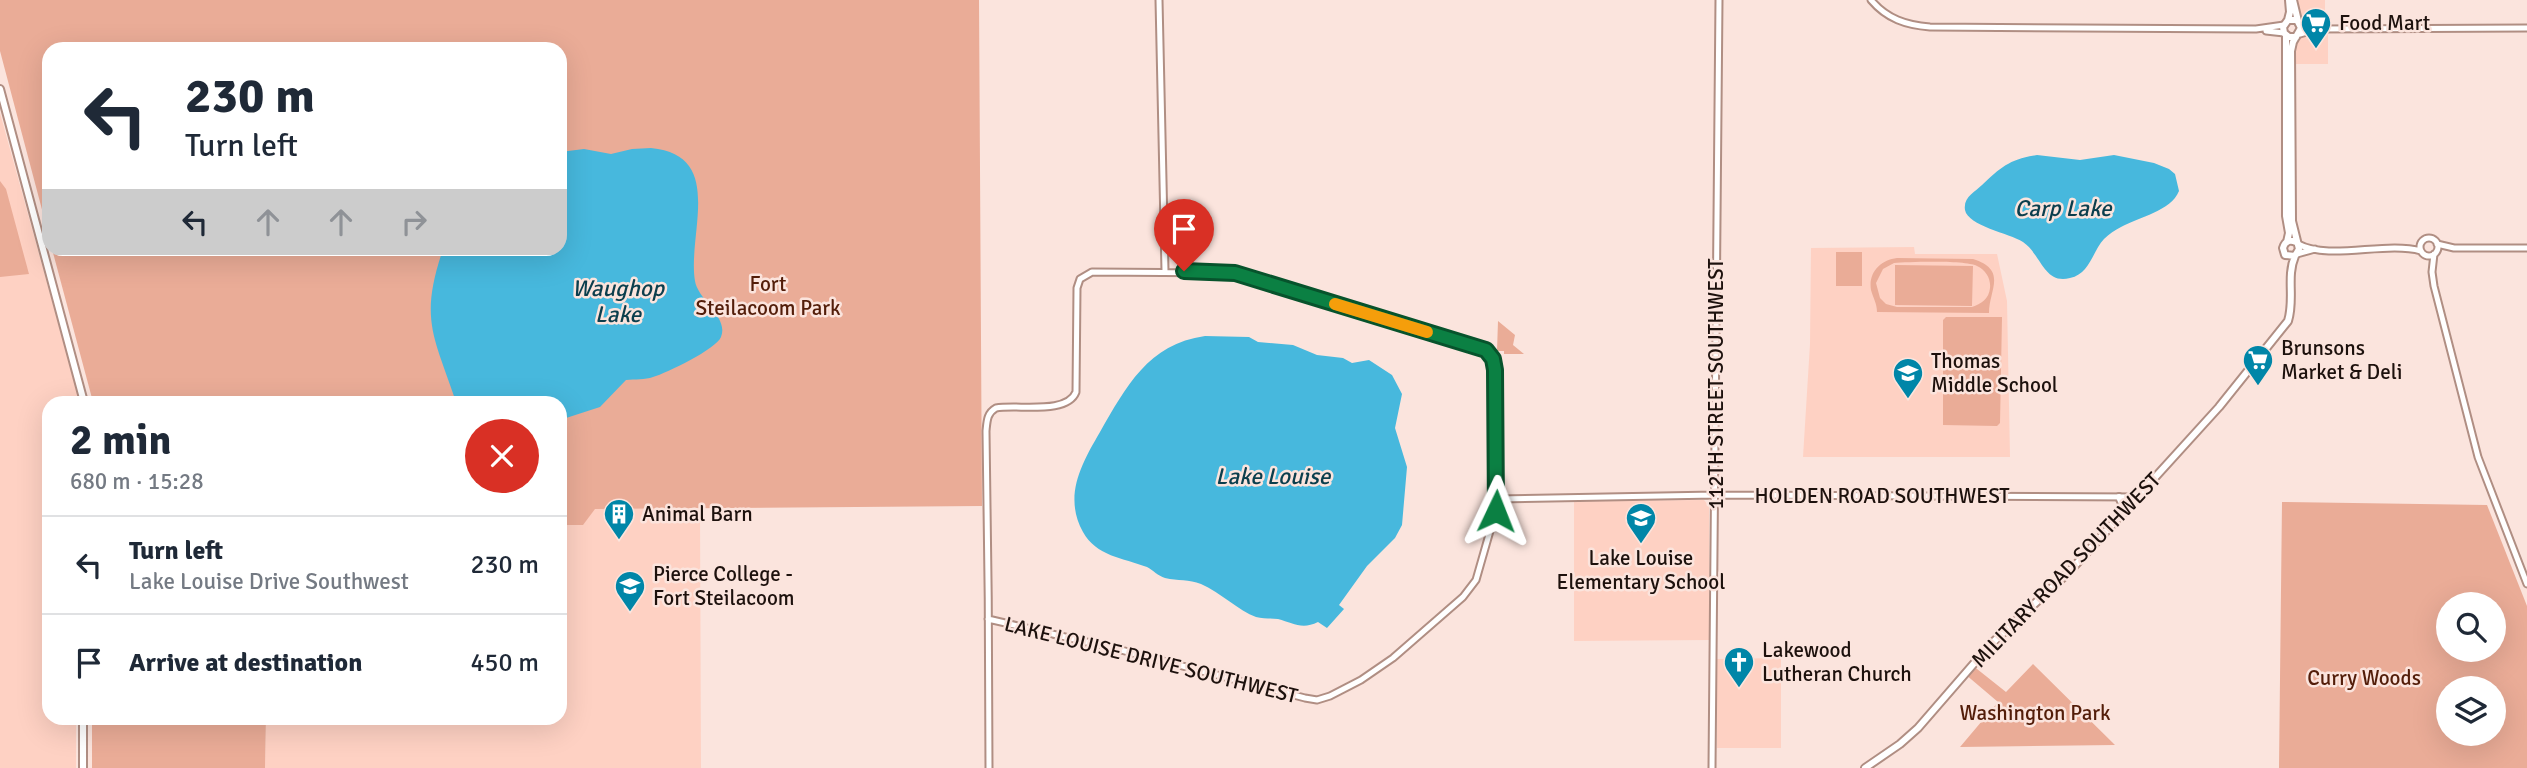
<!DOCTYPE html>
<meta charset="utf-8">
<style>
body{margin:0;font-family:Signika,sans-serif;background:#f2f2f3;color:#1f2937;height:100vh;display:flex;flex-direction:column;font-size:26px;white-space:nowrap}
*{box-sizing:border-box;margin:0}
p{font-size:23px;color:#747a83}
.icon{flex:none;width:38px;height:38px;fill:none;stroke:currentColor;stroke-width:2;stroke-linecap:round;stroke-linejoin:round}
.map{position:relative;flex:1;overflow:hidden}
.panel{position:absolute;left:42px;top:396px;width:525px;height:329px;display:flex;flex-direction:column;background:#fff;border-radius:21px;box-shadow:0 7px 28px #0002}
.panel>*{flex:none}
.banner{position:absolute;left:42px;top:42px;width:525px;height:214px;border-radius:21px;box-shadow:0 7px 28px #0002;background:#fff;color:#1f2937;overflow:hidden}
.fabs{position:absolute;left:2436px;top:592px;display:grid;gap:14px}
.fabs a{display:grid;place-items:center;width:70px;height:70px;border-radius:50%;background:#fff;box-shadow:0 7px 28px #0002;font-size:35px}
.pin{position:absolute;display:grid;place-items:center;width:60px;height:60px;color:#fff;margin:-72px -30px;border-radius:50% 50% 50% 0;rotate:-45deg;box-shadow:0 0 7px #0007}
.pin .icon{rotate:45deg}
.me{position:absolute;width:77px;margin:-38px;rotate:2deg;stroke-linejoin:round;filter:drop-shadow(0 0 5px #0008)}
.turn{display:flex;align-items:center;gap:24px;height:147px;padding:0 28px;font-size:32px}
.turn .icon{width:91px;height:91px;stroke-width:2.5}
.turn b{display:block;font-size:49px;line-height:60px}
.lanes{display:flex;align-items:center;height:66px;padding:0 28px;background:#0003;justify-content:center;gap:35px;direction:ltr}
.lanes .off{opacity:.35}
.round{display:grid;place-items:center;flex:none;width:74px;height:74px;border-radius:37px;background:#f2f2f3}
.summary{display:flex;align-items:center;justify-content:space-between;height:119px;padding:0 28px}
h1{font-size:42px;font-weight:700;line-height:52px}
ul{padding:0;list-style:none}
li{display:flex;align-items:center;gap:21px;height:98px;padding:0 28px;border-top:2px solid #e0e1e3}
li div{flex:1}
li b{display:block;font-size:26px}
li em{font-style:normal}
.map>svg:first-child{display:block}
</style>
<div class="map">
<svg width="2527" height="768" viewBox="0 0 2527 768">
<rect width="100%" height="100%" fill="#fbe4dd"/>
<path fill="#fed1c3" d="M 2296,0 L 2325,0 L 2325,23 L 2300,23 Z
M 2296,33 L 2328,33 L 2328,64 L 2296,64 Z
M 0,113 L 80,402 L 49,402 L 49,718 L 76,718 L 76,768 L 0,768 Z
M 1914,247 L 1915,254 L 1997,254 L 2007,301 L 2010,457 L 1803,457 L 1810,344 L 1811,248 Z
M 1704,500 L 1709,506 L 1709,640 L 1574,641 L 1574,501 Z
M 560,508 L 700,509 L 701,768 L 265,768 L 266,718 L 560,718 Z
M 1781,658 L 1781,748 L 1717,748 L 1717,659 Z"/>
<path fill="#eaac97" fill-rule="evenodd" d="M 0,0 L 979,0 L 982,506 L 595,509 L 583,525 L 560,525 L 560,402 L 93,402 L 52,249 L 560,248 L 560,49 L 49,49 L 49,236 L 0,51 Z
M 0,181 L 6,189 L 29,274 L 0,277 Z
M 1836,252 L 1862,252 L 1862,286 L 1836,286 Z
M 1897,258 L 1973,259 C 2008,270 1989,290 1989,313 L 1877,312 C 1877,303 1873,298 1871,290 C 1868,272 1881,260 1897,258 ZM 1894,263 C 1909,262 1965,260 1977,266 C 1986,270 1991,279 1990,288 C 1989,299 1981,304 1972,307 L 1897,307 L 1886,304 L 1880,298 L 1876,283 L 1883,269 Z
M 1895,265 L 1973,266 L 1972,306 L 1895,305 Z
M 1946,317 L 2002,317 L 2000,423 L 1997,426 L 1943,425 L 1943,320 Z
M 1498,321 L 1515,335 L 1513,345 L 1524,354 L 1504,354 L 1504,351 L 1497,351 Z
M 2282,502 L 2487,505 L 2527,606 L 2527,768 L 2279,768 ZM 2448,604 L 2494,604 L 2494,649 L 2448,649 ZM 2448,688 L 2494,688 L 2494,733 L 2448,733 Z
M 2033,664 L 2115,745 L 1960,747 L 1998,702 L 1965,674 L 1972,665 L 2006,692 Z
M 92,718 L 266,718 L 265,768 L 92,768 Z"/>
<path fill="#47b8dd" d="M 651,148 C 726,155 687,234 695,281 C 698,300 729,317 721,337 C 716,349 667,373 653,377 C 645,380 635,379 626,380 L 600,407 L 563,419 L 560,419 L 560,402 L 456,402 C 434,336 419,320 443,249 L 560,248 L 560,152 L 584,149 L 611,154 L 632,149 Z
M 2037,155 L 2080,160 L 2114,155 L 2154,163 L 2169,169 L 2175,174 L 2179,191 C 2171,211 2139,217 2121,227 C 2115,230 2109,234 2104,239 C 2092,252 2090,274 2070,278 C 2044,285 2041,254 2023,242 C 2009,233 1968,226 1965,210 C 1963,197 1975,192 1982,185 C 2001,167 2010,159 2037,155 Z
M 1205,336 L 1249,337 L 1258,342 L 1293,345 L 1317,355 L 1343,358 L 1352,363 L 1369,360 L 1392,375 L 1402,394 L 1395,428 L 1407,467 L 1402,525 L 1395,538 L 1367,566 L 1339,605 L 1344,609 L 1327,628 L 1318,622 C 1302,630 1293,623 1278,619 C 1271,618 1263,619 1256,617 C 1239,611 1220,592 1201,584 C 1189,579 1178,581 1165,578 C 1158,576 1153,570 1147,567 C 1123,558 1096,556 1083,532 C 1063,496 1082,463 1100,432 C 1126,387 1148,344 1205,336 Z"/>
<g fill="none" stroke-linecap="round" stroke-linejoin="round">
<g stroke="#b08e83" stroke-width="9">
<path id="tertiary" d="M 1159,0 L 1165,271
M 1871,0 C 1887,19 1906,25 1930,27 L 2256,29 L 2284,25
M 2300,24 L 2319,29 L 2527,28
M 2266,31 L 2284,33
M 2300,34 L 2317,29
M2420 247a9 9 0 1 1 18 0a9 9 0 1 1-18 0Z
M 2298,244 C 2330,261 2385,241 2421,251
M 2437,244 L 2454,248 L 2527,248
M 2297,254 L 2315,249
M 2434,254 L 2432,272 L 2434,286 L 2478,457 L 2527,584
M 1498,499 L 1715,495 L 2138,497
M 988,619 L 1121,650 L 1305,698 L 1317,700 L 1330,696 L 1361,680 L 1393,658 L 1463,597 L 1476,580 L 1498,503 L 1495,370 L 1492,356 L 1482,348 L 1235,273 L 1092,272 L 1080,279 L 1077,288 L 1076,392 C 1067,415 1017,404 996,408 C 987,413 987,421 986,431 C 988,543 989,656 989,768
M 1712,768 L 1719,0"/>
</g>
<g stroke="#b08e83" stroke-width="10">
<path id="secondary" d="M 2293,0 L 2298,21
M 2288,20 L 2290,12 L 2289,0
M 2286,35 L 2286,216 L 2289,233 L 2287,242
M 0,89 L 84,402
M 2296,242 C 2290,239 2285,241 2283,248 L 2285,255 L 2295,256 L 2299,249 L 2292,221 L 2291,51 L 2293,42 L 2301,28 L 2297,20 L 2288,20 L 2283,27 L 2284,33 L 2289,37 L 2296,37
M 2119,497 L 2126,512
M 83,768 L 83,718
M 1865,768 L 1900,744 L 1918,728 L 1990,645 L 2070,571 L 2219,407 L 2288,321 C 2295,299 2286,277 2295,256"/>
</g>
<use href="#tertiary" stroke="#fff" stroke-width="5"/>
<use href="#secondary" stroke="#fff" stroke-width="6"/>
</g>
<g fill="none" stroke-linecap="round" stroke-linejoin="round">
<g stroke="#07532c" stroke-width="18">
<path id="route" d="M 1184,271 L 1235,273 L 1486,350 L 1493,359 L 1495,370 L 1496,511"/>
</g>
<use href="#route" stroke="#0b8043" stroke-width="12"/>
<path stroke="#f59e0b" stroke-width="12" d="M 1335,304 L 1427,332"/>
</g>
<defs>
<g id="supermarket-pin" transform="scale(1.575)"><path d="M0 17L-7.5 6A9.5 9.5 0 1 1 7.5 6Z" fill="#0086a8" stroke="#fbe4dd"/><path d="M-6-5.5h2.5l.6 2H6L4.5 2H-2.5L-4.4-4H-6ZM-1.5 3.2a1.3 1.3 0 1 0 .1 0ZM3 3.2a1.3 1.3 0 1 0 .1 0Z" fill="#fff"/></g>
<g id="school-pin" transform="scale(1.575)"><path d="M0 17L-7.5 6A9.5 9.5 0 1 1 7.5 6Z" fill="#0086a8" stroke="#fbe4dd"/><path d="M0-5L7-2L0 1L-7-2ZM-4 1L0 2.5L4 1V4Q0 6-4 4Z" fill="#fff"/></g>
<g id="building-pin" transform="scale(1.575)"><path d="M0 17L-7.5 6A9.5 9.5 0 1 1 7.5 6Z" fill="#0086a8" stroke="#fbe4dd"/><path d="M-4-6H4V6H1V3H-1V6H-4ZM-2.5-4.3h1.7v1.8h-1.7ZM.8-4.3h1.7v1.8H.8ZM-2.5-1h1.7V.8h-1.7ZM.8-1h1.7V.8H.8Z" fill="#fff"/></g>
<g id="university-pin" transform="scale(1.575)"><path d="M0 17L-7.5 6A9.5 9.5 0 1 1 7.5 6Z" fill="#0086a8" stroke="#fbe4dd"/><path d="M0-5L7-2L0 1L-7-2ZM-4 1L0 2.5L4 1V4Q0 6-4 4Z" fill="#fff"/></g>
<g id="church-pin" transform="scale(1.575)"><path d="M0 17L-7.5 6A9.5 9.5 0 1 1 7.5 6Z" fill="#0086a8" stroke="#fbe4dd"/><path d="M-1.2-6h2.4v3.5h3.3v2.4h-3.3V6h-2.4V-.1h-3.3v-2.4h3.3Z" fill="#fff"/></g>
</defs>
<g fill-rule="evenodd">
<use href="#supermarket-pin" x="2316" y="23"/>
<use href="#supermarket-pin" x="2258" y="360"/>
<use href="#school-pin" x="1908" y="373"/>
<use href="#building-pin" x="619" y="514"/>
<use href="#school-pin" x="1641" y="518"/>
<use href="#university-pin" x="630" y="586"/>
<use href="#church-pin" x="1739" y="662"/>
</g>
<g text-anchor="middle" stroke-width="5" stroke-linejoin="round" paint-order="stroke">
<g font-size="21" fill="#1d110d" stroke="#fbe4dd" text-anchor="start">
<text x="2339" y="30">Food Mart</text>
<text x="2281" y="355">Brunsons<tspan x="2281" dy="24">Market &amp; Deli</tspan></text>
<text x="1931" y="368">Thomas<tspan x="1931" dy="24">Middle School</tspan></text>
<text x="642" y="521">Animal Barn</text>
<text x="1641" y="565" text-anchor="middle">Lake Louise<tspan x="1641" dy="24">Elementary School</tspan></text>
<text x="653" y="581">Pierce College -<tspan x="653" dy="24">Fort Steilacoom</tspan></text>
<text x="1762" y="657">Lakewood<tspan x="1762" dy="24">Lutheran Church</tspan></text>
</g>
<g font-size="21" fill="#531d09" stroke="#fbe4dd">
<text x="768" y="291">Fort<tspan x="768" dy="24">Steilacoom Park</tspan></text>
<text x="2364" y="685">Curry Woods</text>
<text x="2035" y="720">Washington Park</text>
</g>
<g font-size="21" fill="#1d110d" stroke="#fbe4dd">
<text transform="translate(1716 384) rotate(-90)" y="7">112TH STREET SOUTHWEST</text>
<text x="1882" y="503">HOLDEN ROAD SOUTHWEST</text>
<text transform="translate(2066 570) rotate(-46)" y="7">MILITARY ROAD SOUTHWEST</text>
<text transform="translate(1151 660) rotate(14)" y="7">LAKE LOUISE DRIVE SOUTHWEST</text>
</g>
<g font-size="23" font-style="italic" fill="#0b3e4d" stroke="#fbe4dd">
<text x="2063" y="216">Carp Lake</text>
<text x="618" y="296">Waughop<tspan x="618" dy="26">Lake</tspan></text>
<text x="1273" y="484">Lake Louise</text>
</g>
</g>
</svg>
<div class="fabs">
<a><svg class="icon" aria-label="search" viewBox="0 0 24 24"><circle cx="10" cy="10" r="6"/><path d="M15 15l6 6"/></svg></a>
<a><svg class="icon" aria-label="layers" viewBox="0 0 24 24"><path d="M12 4l9 5-9 5-9-5zM3 14l9 5 9-5"/></svg></a>
</div>
<div class="pin" style="left:1184px;top:271px;background:#d93025"><svg class="icon" aria-label="arrive" viewBox="0 0 24 24"><path d="M6 21V4h12l-3 4 3 4H6"/></svg></div>
<svg class="me" style="left:1496px;top:511px" viewBox="-20 -20 40 40"><path d="M0-17L14 15 0 8-14 15z" fill="#0b8043" stroke="#fff" stroke-width="4"/></svg>
<div class="banner">
<div class="turn"><svg class="icon" aria-label="left" viewBox="0 0 24 24"><path d="M17 20v-9H6M10 6l-5 5 5 5"/></svg><div><b>230 m</b>Turn left</div></div>
<div class="lanes"><svg class="icon" aria-label="left" viewBox="0 0 24 24"><path d="M17 20v-9H6M10 6l-5 5 5 5"/></svg><svg class="icon off" aria-label="ahead" viewBox="0 0 24 24"><path d="M12 20V5M6 11l6-6 6 6"/></svg><svg class="icon off" aria-label="ahead" viewBox="0 0 24 24"><path d="M12 20V5M6 11l6-6 6 6"/></svg><svg class="icon off" aria-label="right" viewBox="0 0 24 24"><path d="M7 20v-9h11M14 6l5 5-5 5"/></svg></div>
</div>
<section class="panel">
<div class="summary"><div><h1>2 min</h1><p>680 m · 15:28</p></div><a class="round" style="background:#d93025;color:#fff"><svg class="icon" aria-label="close" viewBox="0 0 24 24"><path d="M6 6l12 12M18 6L6 18"/></svg></a></div>
<ul>
<li><svg class="icon" aria-label="left" viewBox="0 0 24 24"><path d="M17 20v-9H6M10 6l-5 5 5 5"/></svg><div><b>Turn left</b><p>Lake Louise Drive Southwest</p></div><em>230 m</em></li>
<li><svg class="icon" aria-label="arrive" viewBox="0 0 24 24"><path d="M6 21V4h12l-3 4 3 4H6"/></svg><div><b>Arrive at destination</b></div><em>450 m</em></li>
</ul>
</section>
</div>
